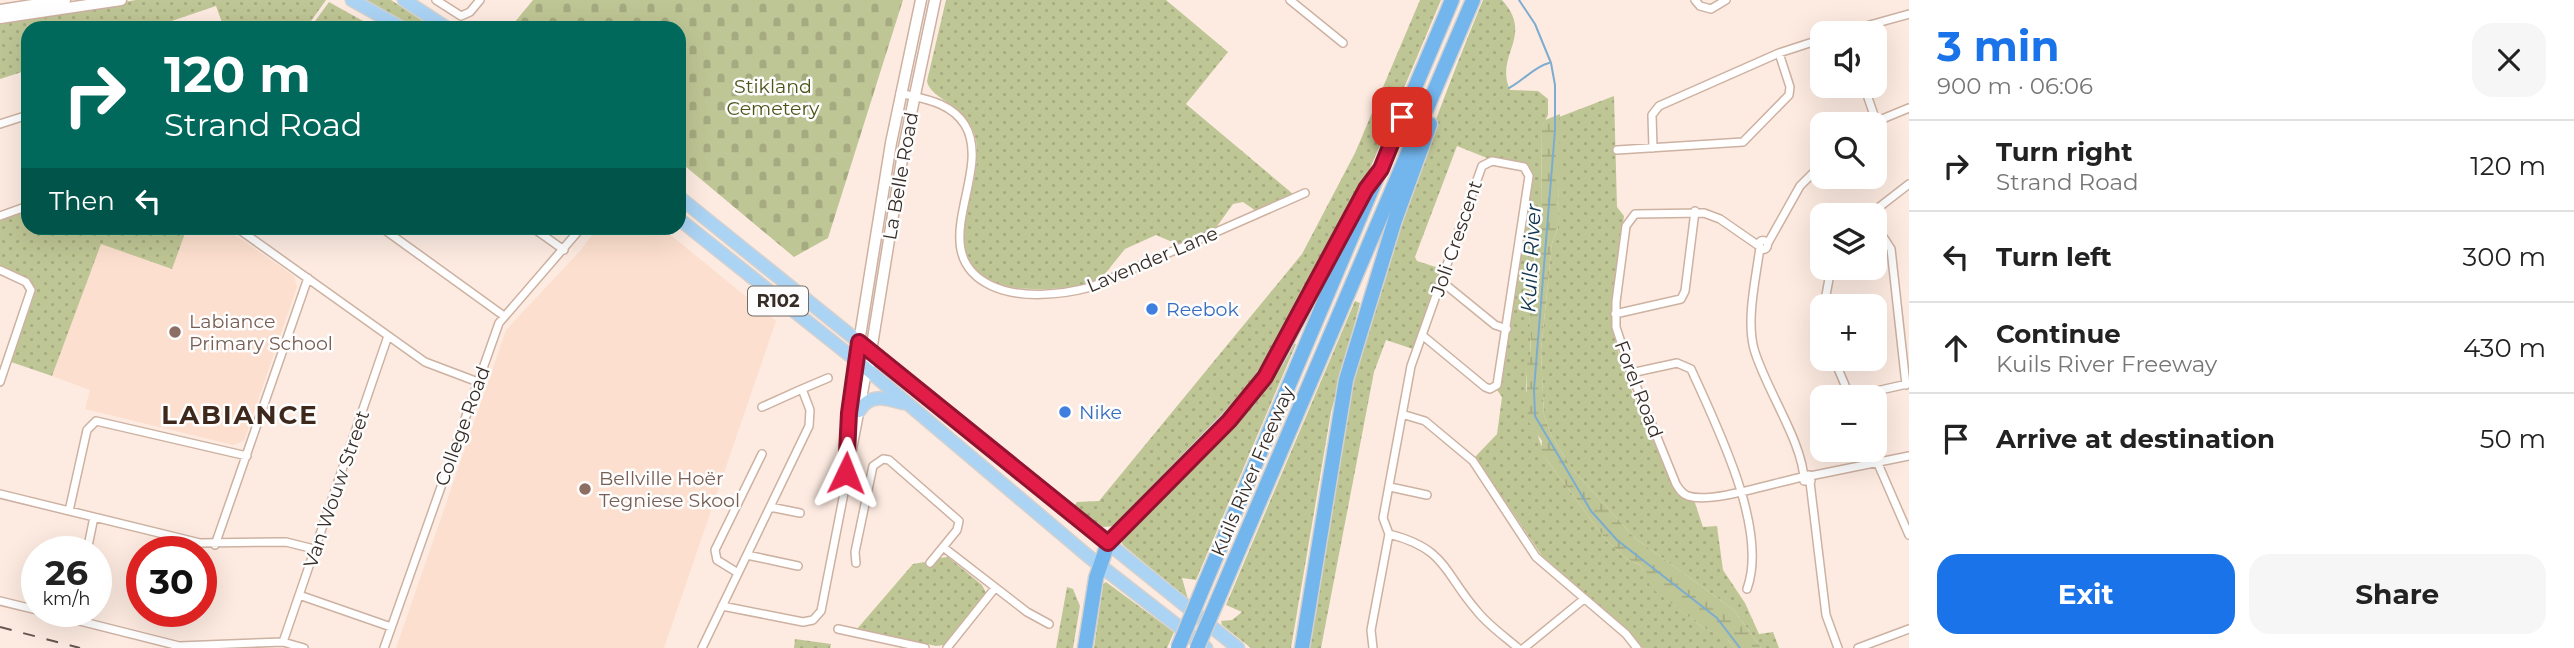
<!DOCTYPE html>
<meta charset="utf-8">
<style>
body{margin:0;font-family:Montserrat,sans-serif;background:#f6f6f6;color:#222;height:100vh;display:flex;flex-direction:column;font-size:26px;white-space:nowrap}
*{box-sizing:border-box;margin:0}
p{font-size:23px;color:#767676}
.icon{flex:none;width:38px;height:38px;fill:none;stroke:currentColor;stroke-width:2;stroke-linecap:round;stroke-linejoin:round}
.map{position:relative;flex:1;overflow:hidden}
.side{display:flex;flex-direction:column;background:#fff;width:665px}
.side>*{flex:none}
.top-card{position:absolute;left:21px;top:21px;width:665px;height:214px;border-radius:21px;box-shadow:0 7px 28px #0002;background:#00695c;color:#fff;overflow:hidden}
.buttons{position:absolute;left:1810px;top:21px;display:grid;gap:14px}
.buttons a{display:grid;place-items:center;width:77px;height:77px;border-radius:14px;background:#fff;box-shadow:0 7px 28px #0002;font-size:35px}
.speed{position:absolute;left:21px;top:536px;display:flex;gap:14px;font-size:35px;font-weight:700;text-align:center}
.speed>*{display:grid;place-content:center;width:91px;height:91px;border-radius:50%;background:#fff;box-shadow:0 7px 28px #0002;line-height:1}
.speed small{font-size:18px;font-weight:400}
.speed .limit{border:10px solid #d22;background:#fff;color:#111}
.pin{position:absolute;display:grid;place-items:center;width:60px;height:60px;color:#fff;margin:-30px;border-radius:14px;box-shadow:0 4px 10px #0006}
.me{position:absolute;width:77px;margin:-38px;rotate:2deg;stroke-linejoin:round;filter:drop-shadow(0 0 5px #0008)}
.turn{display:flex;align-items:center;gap:24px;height:147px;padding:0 28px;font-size:32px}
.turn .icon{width:91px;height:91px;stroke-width:2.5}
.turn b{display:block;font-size:49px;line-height:60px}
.then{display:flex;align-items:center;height:66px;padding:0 28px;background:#0003;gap:14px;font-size:26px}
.round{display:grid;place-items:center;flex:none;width:74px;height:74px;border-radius:21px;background:#f6f6f6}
.summary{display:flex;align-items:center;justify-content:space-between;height:119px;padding:0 28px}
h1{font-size:42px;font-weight:700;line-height:52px;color:#1a73e8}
.button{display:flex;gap:14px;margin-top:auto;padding:14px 28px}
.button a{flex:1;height:80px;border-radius:21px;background:#1a73e8;color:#fff;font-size:28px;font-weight:700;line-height:80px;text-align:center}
.button a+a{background:#f6f6f6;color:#222}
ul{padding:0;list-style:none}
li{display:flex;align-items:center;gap:21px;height:91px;padding:0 28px;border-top:2px solid #e0e0e0}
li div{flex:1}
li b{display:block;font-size:26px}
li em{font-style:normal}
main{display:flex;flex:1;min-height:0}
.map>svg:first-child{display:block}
</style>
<main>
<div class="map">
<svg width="1909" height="648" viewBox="0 0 1909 648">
<defs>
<pattern id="green-dots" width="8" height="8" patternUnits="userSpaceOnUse" patternTransform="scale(1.75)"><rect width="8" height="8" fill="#bfc695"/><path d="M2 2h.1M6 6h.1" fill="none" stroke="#a5aa80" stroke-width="1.8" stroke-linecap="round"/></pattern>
<pattern id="wetland-marsh" width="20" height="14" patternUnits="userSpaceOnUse" patternTransform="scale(1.75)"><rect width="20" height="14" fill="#bfc695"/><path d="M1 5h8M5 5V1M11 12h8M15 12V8" fill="none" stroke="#a5aa80"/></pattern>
<pattern id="cemetery-stones" width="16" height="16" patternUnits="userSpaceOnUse" patternTransform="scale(1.75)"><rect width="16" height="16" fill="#bfc695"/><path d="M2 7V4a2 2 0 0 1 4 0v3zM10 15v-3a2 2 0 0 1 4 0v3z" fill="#a5aa80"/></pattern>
</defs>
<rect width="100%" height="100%" fill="#fdebe1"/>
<path fill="#fcdfce" d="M 187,228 L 225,228 L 294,276 L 297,287 L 244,441 L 233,445 L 85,409 L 90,390 L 52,376 L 101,243 L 172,268 Z
M 597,228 L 662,228 L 776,321 L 664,648 L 396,648 L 506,330 L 580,251 Z"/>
<path fill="url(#green-dots)" d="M 136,0 L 326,0 L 306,28 L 279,25 L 224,28 L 216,6 L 151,28 L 28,28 L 28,70 L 0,79 L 0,22 Z
M 364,0 L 391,0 L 433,28 L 416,28 Z
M 946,0 L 1166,0 L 1228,52 L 1186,104 L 1293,194 L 1256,211 L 1243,202 L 1233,204 L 1215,229 L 1177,244 L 1156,235 L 1125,249 L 1100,280 L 1092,284 C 1048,292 955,301 963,229 C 967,201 981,168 976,140 C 969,105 930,100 927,81 Z
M 1420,0 L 1441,0 L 1369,171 L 1279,346 L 1243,398 L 1116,526 L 1103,527 L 1074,506 L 1077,502 L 1099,501 L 1302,254 L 1355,153 Z
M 1483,0 L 1502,0 C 1535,36 1494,55 1510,90 L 1538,91 L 1548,99 L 1548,115 L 1542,127 L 1541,211 L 1529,298 L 1531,359 L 1526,370 L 1526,389 L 1539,439 L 1546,459 L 1607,541 L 1627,559 L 1640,565 L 1652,588 L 1702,627 L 1727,639 L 1735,648 L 1643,648 L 1629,631 L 1542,556 L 1475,457 L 1497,434 L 1502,397 L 1497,390 L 1502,381 L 1532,173 L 1525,163 L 1487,158 L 1457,146 L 1415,257 L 1417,261 L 1442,269 L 1413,349 L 1386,340 L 1374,372 L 1321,648 L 1308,648 L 1352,386 C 1386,255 1431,125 1483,0 Z
M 329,2 L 372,26 L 310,28 Z
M 1614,96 L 1617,207 L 1624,216 L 1612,314 C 1612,362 1657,445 1676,491 L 1682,497 L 1694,500 L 1703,527 L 1717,526 L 1723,570 L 1745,603 L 1759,634 L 1773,632 L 1779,648 L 1761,648 L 1734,610 L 1635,538 L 1573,470 L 1552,437 L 1544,415 L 1541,351 L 1552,243 L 1558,228 L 1559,117 Z
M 28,210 L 28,228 L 187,228 L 172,269 L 101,244 L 52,376 L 11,362 L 36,290 L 29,279 L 0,266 L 0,220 Z
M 1355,301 L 1360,303 L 1331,412 L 1291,648 L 1251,648 L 1222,625 L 1221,621 L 1232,620 L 1242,612 L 1226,605 Z
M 1292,343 L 1296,344 L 1196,580 L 1182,578 L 1188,599 L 1123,545 L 1120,539 L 1224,436 L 1253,402 Z
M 948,557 L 982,585 L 986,593 L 944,645 L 936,646 L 857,629 L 913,564 L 925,562 L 930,567 L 939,558 Z
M 1106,582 L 1174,632 L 1167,648 L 1094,648 L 1103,584 Z
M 1067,587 L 1073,589 L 1080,606 L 1073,648 L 1056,648 Z
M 795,639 L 831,644 L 830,648 L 794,648 Z"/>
<path fill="url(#wetland-marsh)" d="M 1560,114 L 1558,228 L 1552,243 L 1541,351 L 1544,415 L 1552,437 L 1573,470 L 1635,538 L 1734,610 L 1761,648 L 1735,648 L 1728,640 L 1702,627 L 1651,588 L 1640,565 L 1627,559 L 1607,541 L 1546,459 L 1541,450 L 1542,441 L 1528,421 L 1526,370 L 1531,350 L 1529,310 L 1541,211 L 1542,127 L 1545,120 Z"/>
<path fill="url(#cemetery-stones)" d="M 533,0 L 903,0 L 828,238 L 794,257 L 679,161 L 679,28 L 520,28 L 514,23 Z"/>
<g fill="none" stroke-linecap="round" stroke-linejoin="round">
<path stroke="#7caccf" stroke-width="2" d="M 1519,0 L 1535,24 L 1551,63 L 1555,85 L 1555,130 L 1534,389 L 1535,416 L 1591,511 L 1617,540 L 1717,618 L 1740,648
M 1509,88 C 1523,81 1535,66 1549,63"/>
<g stroke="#cdb1a1" stroke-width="10">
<path id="street" d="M 436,0 L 461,16 L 470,12 L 480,0
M 1290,0 L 1343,43
M 1695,0 L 1700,6 L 1711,9 L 1726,0
M 1841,33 L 1909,14
M 1864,86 L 1876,121
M 900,93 C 924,99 951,102 965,125 C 994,173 921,253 992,286 C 1021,299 1061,295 1091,287 L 1305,193
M 0,124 L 28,115
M 1870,124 L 1909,108
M 1653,148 L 1652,115 L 1659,106 L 1779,53 L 1822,39
M 1617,150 L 1743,142 L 1789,95 L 1790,87 L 1779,53
M 1869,215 L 1909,184
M 0,216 L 28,206
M 1874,223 L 1891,249 L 1906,385
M 237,228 L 425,362 L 478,382
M 382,228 L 504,316
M 533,228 L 564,250
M1758.5 245a4.5 4.5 0 1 1 9 0a4.5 4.5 0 1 1-9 0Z
M 1768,243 L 1800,186 L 1822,164
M 1759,246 L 1720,219 L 1704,213 L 1635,214 L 1626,226 L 1616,302 L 1616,327 L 1631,373 L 1676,484 C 1679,489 1682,494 1688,496 C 1712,504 1776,482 1803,477
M 1760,247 C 1756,278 1746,319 1754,349 C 1765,388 1804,444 1804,481 L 1811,481 L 1809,475 L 1804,476
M 0,270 L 26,282 L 31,290 L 0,382
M 1441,281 L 1495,325 L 1507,329
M 1824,306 L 1831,268
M 1615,314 L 1681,299 L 1685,291 L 1695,211
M 1822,326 L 1822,330
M 1834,359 L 1850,397
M 1631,373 L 1677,363 L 1691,369 C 1716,425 1769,529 1747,589
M 802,389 L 828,378
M 1850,397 L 1907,384
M 1405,415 L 1425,421 L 1473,461 L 1536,557 L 1626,634 L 1637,648
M 1872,450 L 1909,535
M 846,459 L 856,361
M 1810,476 L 1909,456
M 1810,482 L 1826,615 L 1838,648
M 1390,487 L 1427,495
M 0,494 L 200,543 L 286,542 L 314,549
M 770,507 L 800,513
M 69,511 L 87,430 L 96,421 L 247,456
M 1389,534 C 1447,549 1443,572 1477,611 C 1488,625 1504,636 1518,648
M 215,545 L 308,278
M 943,547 L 1027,612 L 1049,624
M 87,551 L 94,517
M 747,555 L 798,566
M 856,563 L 855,552 L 873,466 L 883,459 L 889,460 L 959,521 L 957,530 L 930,563
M 738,573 L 717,560 L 715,550 L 762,454
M 299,595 L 391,627
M 0,601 L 37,610
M 722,606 L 803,622 L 813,620 L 821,611 L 868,370
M 40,611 L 179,646 L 283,642 L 304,648
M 838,629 L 925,648
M 283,642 L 388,336
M 384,648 L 499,323 L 581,228
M 702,648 L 809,426 L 810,410 L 802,389 L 762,407
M 947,648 L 995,588
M 1373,648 L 1371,630 L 1389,534 L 1383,518 L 1411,366 L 1482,166 L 1492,161 L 1524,167 L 1529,176 L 1497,385 L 1490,389 L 1485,387 L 1422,335
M 1524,648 L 1584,599
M 1858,648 L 1909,629"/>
</g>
<g stroke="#cdb1a1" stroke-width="13">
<path id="secondary" d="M 0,10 L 65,0
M 0,18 L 121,0
M 856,361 L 891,143 L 921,0
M 868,370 L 904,147 L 935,0"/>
</g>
<g stroke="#d3d1cf" stroke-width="15">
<path id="primary" d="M 352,0 L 402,28
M 404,0 L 447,28
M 679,197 L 1238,648
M 679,219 L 868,370 L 1088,556 L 1206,648
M 859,411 C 870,393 885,398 903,403"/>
</g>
<g stroke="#d3d1cf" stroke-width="17">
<path id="highway" d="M 1205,583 L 1452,0
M 1218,599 L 1473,0
M 1085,648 L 1096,578 L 1108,543 L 1248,399 L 1278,357 L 1351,218
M 1302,648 L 1346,380 L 1395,220 L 1430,124"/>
</g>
<use href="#street" stroke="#fff" stroke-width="7"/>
<use href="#secondary" stroke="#fff" stroke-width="10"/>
<use href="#primary" stroke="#abd3f4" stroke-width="12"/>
<use href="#highway" stroke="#73b5ed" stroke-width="14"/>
<path stroke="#645750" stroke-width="2" stroke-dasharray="12 12" stroke-linecap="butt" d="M 0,627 L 80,648"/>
<g stroke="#d3d1cf" stroke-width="17" stroke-linecap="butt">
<path id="highway-bridge" d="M 1178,648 L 1205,583
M 1197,648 L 1218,599"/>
</g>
<use href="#highway-bridge" stroke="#73b5ed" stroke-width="14"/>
</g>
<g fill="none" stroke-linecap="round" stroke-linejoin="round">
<g stroke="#92132f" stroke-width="18">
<path id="route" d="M 846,473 L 849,413 L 859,342 L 1108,543 L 1229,421 L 1265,377 L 1366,189 L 1381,169 L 1402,117"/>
</g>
<use href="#route" stroke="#e11d48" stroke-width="12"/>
</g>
<g fill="#3f7fe0" stroke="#fdfdfd" stroke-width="2.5">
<circle cx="1152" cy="309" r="7"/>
<circle cx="1065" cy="412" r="7"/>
</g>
<g fill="#8d6e63" stroke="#fdfdfd" stroke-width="2.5">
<circle cx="175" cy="332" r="7"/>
<circle cx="585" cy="489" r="7"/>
</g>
<g text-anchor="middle" stroke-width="5" stroke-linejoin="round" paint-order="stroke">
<rect fill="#fdfdfd" stroke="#726b66" stroke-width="2" x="748" y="286.5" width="60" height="29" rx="5"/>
<g font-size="18" font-weight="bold" fill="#372c26">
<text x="778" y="307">R102</text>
</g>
<g font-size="19" fill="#4e5418" stroke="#fdfdfd">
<text x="773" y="93">Stikland<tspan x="773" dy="22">Cemetery</tspan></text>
</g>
<g font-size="19" fill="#372c26" stroke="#fdfdfd">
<text transform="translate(900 176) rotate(-80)" y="7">La Belle Road</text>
<text transform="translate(1456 238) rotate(-71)" y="7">Joli Crescent</text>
<text transform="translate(1152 259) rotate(-23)" y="7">Lavender Lane</text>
<text transform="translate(1639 389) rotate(69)" y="7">Forel Road</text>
<text transform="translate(462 426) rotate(-70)" y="7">College Road</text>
<text transform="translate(1252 471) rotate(-67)" y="7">Kuils River Freeway</text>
<text transform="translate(336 489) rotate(-71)" y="7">Van Wouw Street</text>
</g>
<g font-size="19" fill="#366cbe" stroke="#fdfdfd" text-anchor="start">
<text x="1166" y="316">Reebok</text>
<text x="1079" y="419">Nike</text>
</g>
<g font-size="19" fill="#785e54" stroke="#fdfdfd" text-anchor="start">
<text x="189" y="328">Labiance<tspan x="189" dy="22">Primary School</tspan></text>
<text x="599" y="485">Bellville Hoër<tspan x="599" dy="22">Tegniese Skool</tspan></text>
</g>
<g font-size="21" font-style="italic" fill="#0f364e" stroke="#fdfdfd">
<text transform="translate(1531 258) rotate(-87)" y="7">Kuils River</text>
</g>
<g font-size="26" font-weight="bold" letter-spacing="2" fill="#3e281b" stroke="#fdfdfd">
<text x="240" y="424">LABIANCE</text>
</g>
</g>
</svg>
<div class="buttons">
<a><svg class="icon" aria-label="sound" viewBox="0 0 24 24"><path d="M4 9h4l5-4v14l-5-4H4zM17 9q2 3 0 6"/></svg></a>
<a><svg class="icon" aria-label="search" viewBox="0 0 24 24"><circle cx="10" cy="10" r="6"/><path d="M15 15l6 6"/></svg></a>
<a><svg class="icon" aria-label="layers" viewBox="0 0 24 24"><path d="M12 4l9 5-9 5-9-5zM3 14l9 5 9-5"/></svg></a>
<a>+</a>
<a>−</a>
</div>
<div class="speed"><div>26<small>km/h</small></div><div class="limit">30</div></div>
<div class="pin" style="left:1402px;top:117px;background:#d93025"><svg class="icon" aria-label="arrive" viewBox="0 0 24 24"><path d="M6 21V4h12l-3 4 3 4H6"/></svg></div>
<svg class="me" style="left:846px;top:473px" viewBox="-20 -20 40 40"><path d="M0-17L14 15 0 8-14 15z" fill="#e11d48" stroke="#fff" stroke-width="4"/></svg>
<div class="top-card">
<div class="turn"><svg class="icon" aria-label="right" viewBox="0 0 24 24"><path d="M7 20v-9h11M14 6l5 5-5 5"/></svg><div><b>120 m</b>Strand Road</div></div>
<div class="then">Then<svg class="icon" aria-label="left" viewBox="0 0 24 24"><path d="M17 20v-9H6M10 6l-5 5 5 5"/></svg></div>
</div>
</div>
<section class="side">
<div class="summary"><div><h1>3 min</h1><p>900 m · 06:06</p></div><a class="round"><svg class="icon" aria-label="close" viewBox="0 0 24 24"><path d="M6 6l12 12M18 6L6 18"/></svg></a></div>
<ul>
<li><svg class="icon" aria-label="right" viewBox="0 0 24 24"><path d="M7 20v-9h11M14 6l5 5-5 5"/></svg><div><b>Turn right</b><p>Strand Road</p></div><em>120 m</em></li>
<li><svg class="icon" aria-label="left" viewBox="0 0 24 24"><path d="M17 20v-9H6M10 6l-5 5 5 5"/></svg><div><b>Turn left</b></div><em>300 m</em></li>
<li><svg class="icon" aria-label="ahead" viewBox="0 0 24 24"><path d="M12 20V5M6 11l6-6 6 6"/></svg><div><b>Continue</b><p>Kuils River Freeway</p></div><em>430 m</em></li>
<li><svg class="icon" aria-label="arrive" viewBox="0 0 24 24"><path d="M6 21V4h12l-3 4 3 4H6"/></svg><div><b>Arrive at destination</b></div><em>50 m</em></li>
</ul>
<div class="button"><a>Exit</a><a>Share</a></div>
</section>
</main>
